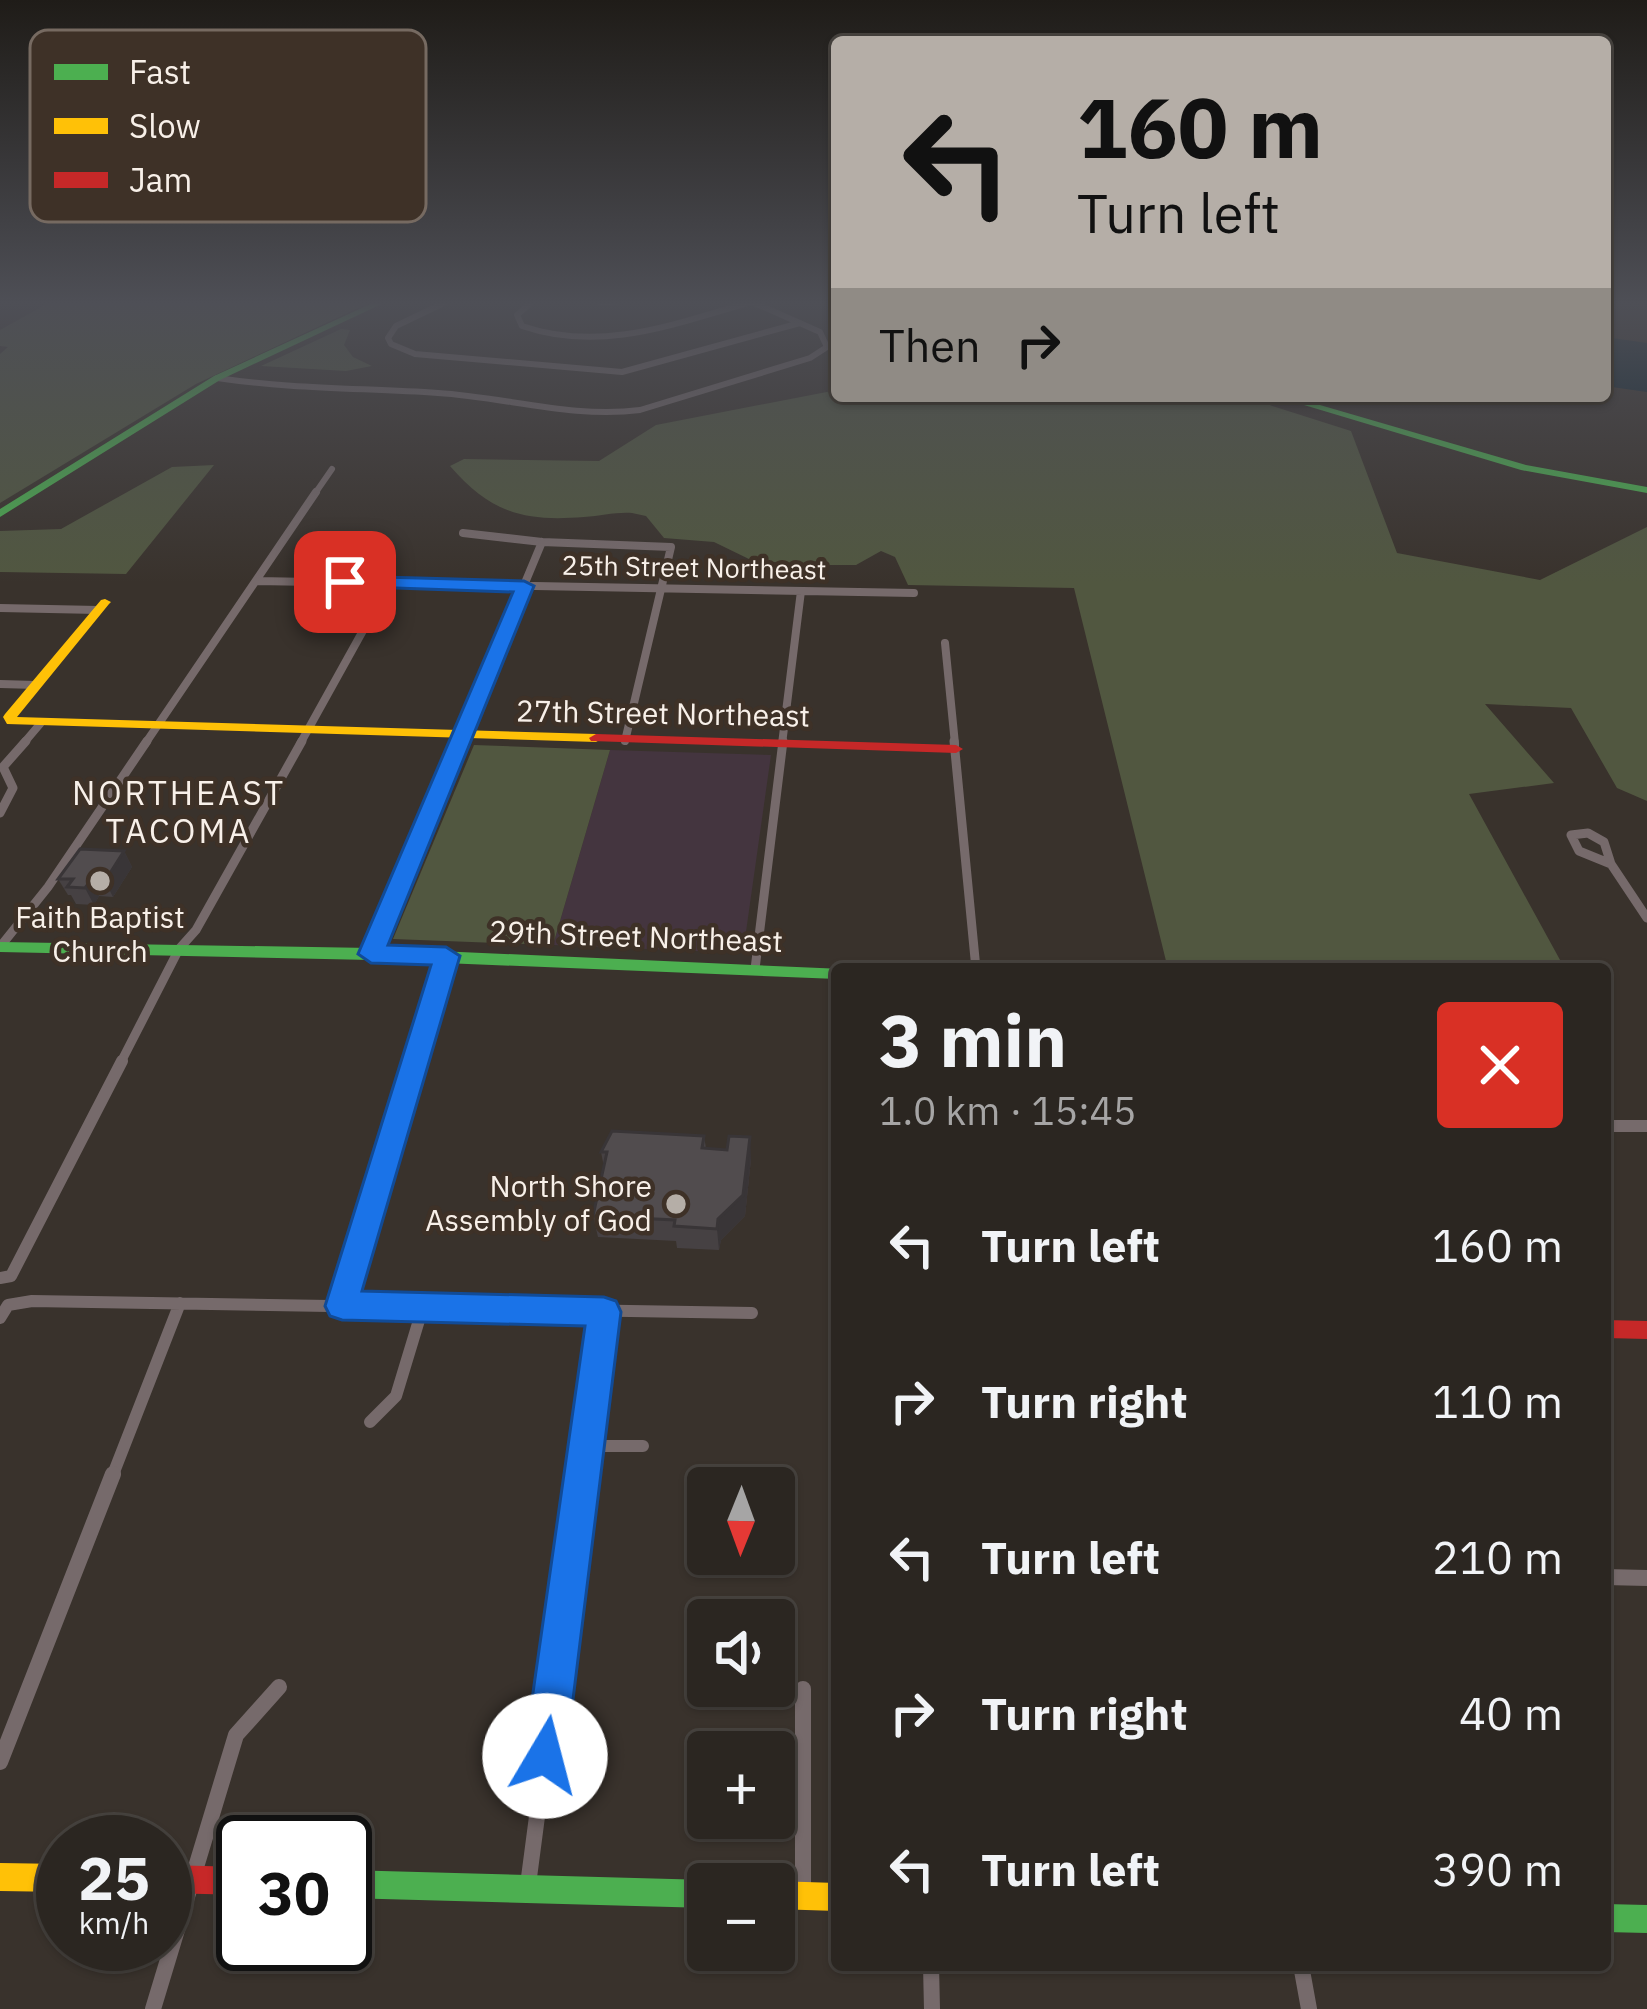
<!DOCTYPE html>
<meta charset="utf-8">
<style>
body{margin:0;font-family:"IBM Plex Sans",sans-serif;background:#332e2a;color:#f1f3f6;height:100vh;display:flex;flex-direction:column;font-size:45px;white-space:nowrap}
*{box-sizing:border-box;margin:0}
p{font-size:39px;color:#a6a5a5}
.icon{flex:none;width:66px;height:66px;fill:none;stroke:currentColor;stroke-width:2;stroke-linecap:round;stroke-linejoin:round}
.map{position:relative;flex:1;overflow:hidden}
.details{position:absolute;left:831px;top:963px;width:780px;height:1008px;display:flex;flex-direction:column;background:#2b2621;border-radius:12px;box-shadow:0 3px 9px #0004,0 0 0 3px #47433f}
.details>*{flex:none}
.banner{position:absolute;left:831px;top:36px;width:780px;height:366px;border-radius:12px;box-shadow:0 3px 9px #0004,0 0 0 3px #47433f;background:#b5aea7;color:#111;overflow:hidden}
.needle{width:78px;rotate:181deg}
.buttons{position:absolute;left:687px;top:1467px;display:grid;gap:24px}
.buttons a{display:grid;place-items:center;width:108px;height:108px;border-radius:12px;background:#2b2621;box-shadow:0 3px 9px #0004,0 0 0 3px #47433f;font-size:60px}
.speed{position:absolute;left:36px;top:1815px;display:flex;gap:24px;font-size:60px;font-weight:700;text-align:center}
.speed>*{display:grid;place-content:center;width:156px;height:156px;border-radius:50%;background:#2b2621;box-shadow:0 3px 9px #0004,0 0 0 3px #47433f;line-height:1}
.speed small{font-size:30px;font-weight:400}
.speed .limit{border:6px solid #111;border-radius:18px;background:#fff;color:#111}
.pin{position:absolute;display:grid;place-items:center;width:102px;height:102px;color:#fff;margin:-51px;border-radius:24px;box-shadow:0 6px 18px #0006}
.me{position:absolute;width:132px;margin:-66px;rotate:8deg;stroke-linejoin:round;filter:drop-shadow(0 0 9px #0008)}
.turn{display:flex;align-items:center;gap:42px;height:252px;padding:0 48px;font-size:54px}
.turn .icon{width:156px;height:156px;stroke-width:2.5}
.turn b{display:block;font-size:84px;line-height:102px}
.then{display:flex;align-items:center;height:114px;padding:0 48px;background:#0003;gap:24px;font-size:45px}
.round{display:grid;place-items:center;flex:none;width:126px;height:126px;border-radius:12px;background:#332e2a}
.headline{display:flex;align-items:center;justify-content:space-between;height:204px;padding:0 48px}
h1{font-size:72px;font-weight:700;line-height:90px}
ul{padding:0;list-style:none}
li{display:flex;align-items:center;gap:36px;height:156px;padding:0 48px}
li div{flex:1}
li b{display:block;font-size:45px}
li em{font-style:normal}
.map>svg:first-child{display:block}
</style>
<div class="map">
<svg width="1647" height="2009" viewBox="0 0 1647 2009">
<rect width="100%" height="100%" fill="#39322c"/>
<path fill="#44353f" d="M 610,750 L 771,755 L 743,953 L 553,945 Z"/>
<path fill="#515740" d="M 52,301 L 373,301 L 196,384 L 0,503 L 0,354 L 8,347 L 0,346 L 0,330 Z
M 341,329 L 350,330 L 344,345 L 353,357 L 372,366 L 346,371 L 261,366 Z
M 837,390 L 837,396 L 1241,396 L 1351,431 L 1397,553 L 1540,580 L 1647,527 L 1647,801 L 1617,788 L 1571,708 L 1485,704 L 1554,783 L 1469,794 L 1565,969 L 1168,969 L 1074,588 L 908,585 L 895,557 L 881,551 L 856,565 L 803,565 L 751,560 L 714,542 L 664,538 L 646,516 L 632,513 C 615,512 601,516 584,517 C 522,522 490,512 450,466 L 464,459 L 599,461 L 656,425 Z
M 214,465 L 126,574 L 0,572 L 0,531 L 61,529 L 172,467 Z
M 474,745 L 610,750 L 553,945 L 393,939 Z"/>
<path fill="#0c2431" d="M 1605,337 L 1647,343 L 1647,392 L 1605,386 Z"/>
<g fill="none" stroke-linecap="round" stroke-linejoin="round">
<path stroke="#766a6b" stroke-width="6" d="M 448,301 L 396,326 L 388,338 L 391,344 L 415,354 L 622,372 L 800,323
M 533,301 L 517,315 L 522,326 C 601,353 674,324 751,302
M 601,303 L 620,301
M 217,378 C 291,389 364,388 438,393 C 505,397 574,419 640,410 L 810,358 L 827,347 L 820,332 L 750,301
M 314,495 L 332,469"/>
<path stroke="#766a6b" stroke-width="8" d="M 463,533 L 542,542 L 671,547 L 625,741
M 257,581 L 914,593
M 0,608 L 98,610
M 945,643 L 955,744
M 0,684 L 36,685
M 23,744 L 40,724
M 145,744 L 316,492
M 300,744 L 390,582
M 458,744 L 542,542
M 782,744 L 801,591"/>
<path stroke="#766a6b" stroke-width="9" d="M 954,741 L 976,969
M 0,813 L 13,788 L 3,767 L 26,741
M 1588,833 L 1604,842 L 1611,864 L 1579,851 L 1571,835 Z
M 1611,864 L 1647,918
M 0,947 L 48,887 L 147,741
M 371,954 L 460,741
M 755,969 L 783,741
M 120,1064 L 179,949 L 196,930 L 302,741
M 414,1064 L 446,956"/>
<path stroke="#766a6b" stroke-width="12" d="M 1605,1126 L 1647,1126
M 0,1278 L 11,1276 L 122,1061
M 342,1305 L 415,1061
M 0,1318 L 8,1305 L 32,1301 L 752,1313
M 370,1422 L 396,1396 L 423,1307
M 586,1446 L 643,1446
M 112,1477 L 180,1303
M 582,1477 L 604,1312"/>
<path stroke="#766a6b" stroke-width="16" d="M 1605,1577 L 1647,1578
M 803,1689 L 803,1893
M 0,1762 L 113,1474
M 528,1885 L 582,1474
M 931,1965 L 932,2009
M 1301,1965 L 1309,2009
M 153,2009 L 236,1735 L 279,1687"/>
<path fill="#4caf50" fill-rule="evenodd" d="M 377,301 L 388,301 L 220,380 L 0,517 L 0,509 L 214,376 Z
M 1274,396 L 1289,396 L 1526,465 L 1647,487 L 1647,493 L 1521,470 Z
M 0,942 L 371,948 L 843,969 L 837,969 L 837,979 L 371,960 L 0,952 Z
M 345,1870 L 708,1880 L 717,1884 L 708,1884 L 708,1908 L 345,1898 Z
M 1605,1904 L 1647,1905 L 1647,1933 L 1605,1932 Z"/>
<path fill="#ffc107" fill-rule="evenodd" d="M 105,599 L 111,602 L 109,604 L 17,717 L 596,734 L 603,738 L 596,742 L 7,724 L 3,717 L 5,714 L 101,600 Z
M 0,1863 L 63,1864 L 63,1892 L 0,1891 Z
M 774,1881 L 837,1883 L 837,1911 L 774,1909 L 774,1884 L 768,1884 Z"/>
<path fill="#c62828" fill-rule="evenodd" d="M 596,734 L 956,745 L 963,749 L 956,753 L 591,741 L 589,738 Z
M 1605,1320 L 1647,1321 L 1647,1339 L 1605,1338 Z
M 165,1865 L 243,1867 L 243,1895 L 165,1893 Z"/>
</g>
<path fill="#464143" d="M 124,851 L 132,867 L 113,897 L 99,896 L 94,905 L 76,904 L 71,895 L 68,895 L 58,879 Z
M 704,1136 L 706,1148 L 751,1159 L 745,1216 L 721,1240 L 719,1250 L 677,1248 L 676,1241 L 598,1237 L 593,1216 L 604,1167 L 601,1152 Z"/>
<path fill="#393537" d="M 124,851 L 132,867 L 113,897 L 105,881 Z
M 91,880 L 99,896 L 94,905 L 85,888 Z
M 750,1137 L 751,1159 L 745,1216 L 721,1240 L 719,1250 L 717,1229 L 718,1219 Z"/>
<path fill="#514c4e" stroke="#393537" stroke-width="3" d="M 80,849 L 124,851 L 105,881 L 91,880 L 85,888 L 67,887 L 73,879 L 58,879 Z
M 612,1131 L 704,1136 L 702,1148 L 727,1150 L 729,1136 L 750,1137 L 743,1195 L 718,1219 L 717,1229 L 674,1226 L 675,1220 L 593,1216 L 607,1152 L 601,1152 Z"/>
<linearGradient id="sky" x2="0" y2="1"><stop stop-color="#1f1c18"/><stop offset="0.52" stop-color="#4e4f56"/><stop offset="1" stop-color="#4e4f56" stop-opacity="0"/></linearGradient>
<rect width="1647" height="583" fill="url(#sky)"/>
<path fill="#1a73e8" stroke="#114b97" stroke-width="3" d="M 345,576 L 524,581 L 534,586 L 388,945 L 446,947 L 460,956 L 362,1291 L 604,1297 L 616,1301 L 621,1312 L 566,1756 L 560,1771 L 545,1777 L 530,1771 L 524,1756 L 585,1326 L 342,1320 L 330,1316 L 325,1306 L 431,965 L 371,963 L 358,954 L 513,592 L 339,586 L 339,578 Z"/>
<g fill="#b5aea7" stroke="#3e3127" stroke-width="4.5">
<circle cx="100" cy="881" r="12"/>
<circle cx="676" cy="1204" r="12"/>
</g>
<g text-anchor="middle" stroke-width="9" stroke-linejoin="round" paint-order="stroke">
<g font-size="27" fill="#f8f0e9" stroke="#3e3127">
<text transform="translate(694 568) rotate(1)" y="9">25th Street Northeast</text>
</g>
<g font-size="30" fill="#f8f0e9" stroke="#3e3127">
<text transform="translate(663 714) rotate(1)" y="10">27th Street Northeast</text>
<text transform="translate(636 937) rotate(2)" y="10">29th Street Northeast</text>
</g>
<g font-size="30" fill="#f8f0e9" stroke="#3e3127">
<text x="100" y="928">Faith Baptist<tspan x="100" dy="34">Church</tspan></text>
<text x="652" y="1197" text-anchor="end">North Shore<tspan x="652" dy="34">Assembly of God</tspan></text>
</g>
<g font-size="33" letter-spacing="3" fill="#f8f0e9" stroke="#3e3127">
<text x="179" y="805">NORTHEAST<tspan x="179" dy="38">TACOMA</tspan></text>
</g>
</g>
<rect x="30" y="30" width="396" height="192" rx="18" fill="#3e3127" stroke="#766a61" stroke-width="3"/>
<rect x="54" y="64" width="54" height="16" fill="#4caf50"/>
<rect x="54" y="118" width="54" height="16" fill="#ffc107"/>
<rect x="54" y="172" width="54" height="16" fill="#c62828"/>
<g font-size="33" fill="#f8f0e9">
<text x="129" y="84">Fast</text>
<text x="129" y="138">Slow</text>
<text x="129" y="192">Jam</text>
</g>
</svg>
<div class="buttons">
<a><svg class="needle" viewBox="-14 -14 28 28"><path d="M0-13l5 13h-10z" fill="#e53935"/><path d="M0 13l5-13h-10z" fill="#a6a5a5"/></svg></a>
<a><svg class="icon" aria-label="sound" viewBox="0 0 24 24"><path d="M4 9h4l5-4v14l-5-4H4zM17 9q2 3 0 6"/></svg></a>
<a>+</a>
<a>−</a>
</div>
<div class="speed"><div>25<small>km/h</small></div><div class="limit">30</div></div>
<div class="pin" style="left:345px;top:582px;background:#d93025"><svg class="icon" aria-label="arrive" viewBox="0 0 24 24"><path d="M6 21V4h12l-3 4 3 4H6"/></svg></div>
<svg class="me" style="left:545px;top:1756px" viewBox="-20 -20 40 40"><circle r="19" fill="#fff"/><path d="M0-13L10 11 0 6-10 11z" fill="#1a73e8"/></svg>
<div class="banner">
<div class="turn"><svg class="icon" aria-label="left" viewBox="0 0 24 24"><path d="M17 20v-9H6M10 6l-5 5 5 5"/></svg><div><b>160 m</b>Turn left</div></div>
<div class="then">Then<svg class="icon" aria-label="right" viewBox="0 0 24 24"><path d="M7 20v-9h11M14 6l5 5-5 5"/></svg></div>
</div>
<section class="details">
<div class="headline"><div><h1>3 min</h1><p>1.0 km · 15:45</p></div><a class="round" style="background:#d93025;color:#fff"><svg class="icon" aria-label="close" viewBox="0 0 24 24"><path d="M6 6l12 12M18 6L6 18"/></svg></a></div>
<ul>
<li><svg class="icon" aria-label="left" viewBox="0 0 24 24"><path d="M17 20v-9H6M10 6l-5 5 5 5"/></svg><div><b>Turn left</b></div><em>160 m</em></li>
<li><svg class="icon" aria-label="right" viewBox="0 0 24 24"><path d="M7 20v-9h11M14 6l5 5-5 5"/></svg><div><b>Turn right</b></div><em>110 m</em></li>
<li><svg class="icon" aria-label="left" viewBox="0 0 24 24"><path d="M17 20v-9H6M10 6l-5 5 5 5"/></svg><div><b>Turn left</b></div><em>210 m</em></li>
<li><svg class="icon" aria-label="right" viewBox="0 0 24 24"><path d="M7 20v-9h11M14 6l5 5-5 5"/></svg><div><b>Turn right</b></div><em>40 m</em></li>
<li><svg class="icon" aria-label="left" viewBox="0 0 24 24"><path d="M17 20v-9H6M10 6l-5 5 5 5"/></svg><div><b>Turn left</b></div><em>390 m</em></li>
</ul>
</section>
</div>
